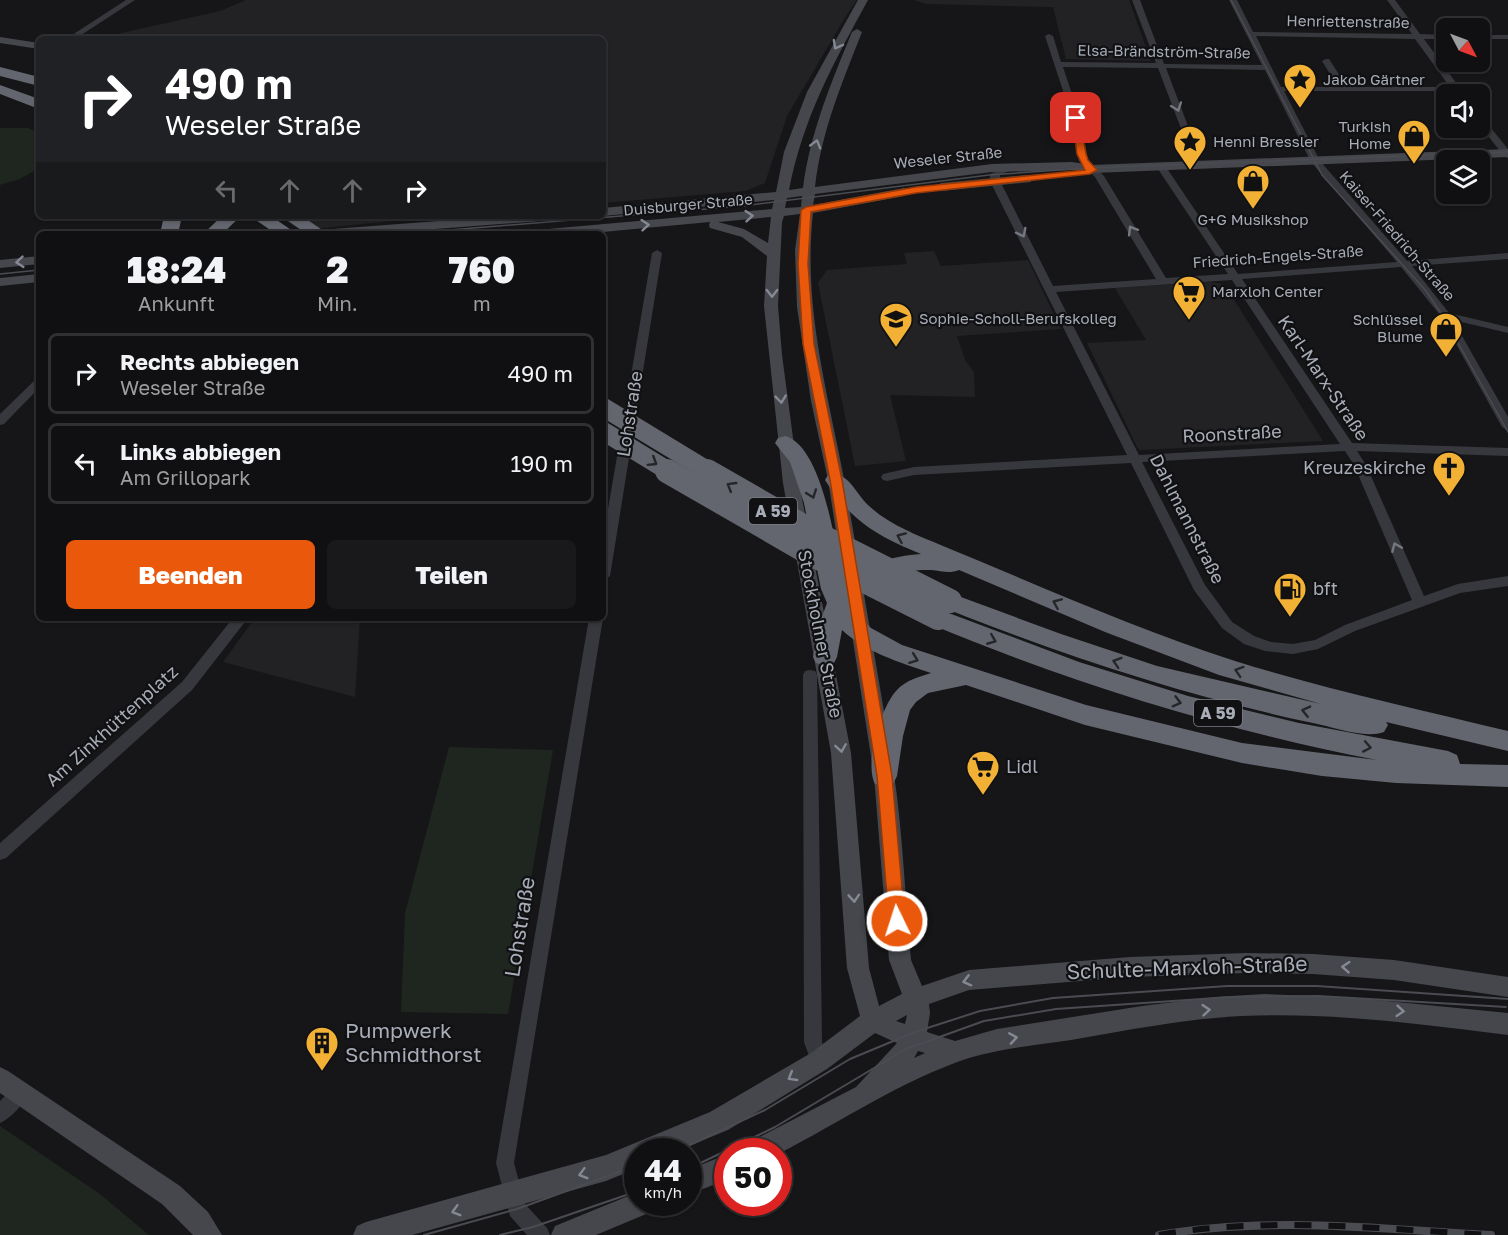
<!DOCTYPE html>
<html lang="de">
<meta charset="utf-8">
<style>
body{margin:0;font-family:"Golos Text",sans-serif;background:#19191b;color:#f1f3f6;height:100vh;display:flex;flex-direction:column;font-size:22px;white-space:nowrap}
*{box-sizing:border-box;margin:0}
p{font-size:20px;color:#9c9d9f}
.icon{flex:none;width:33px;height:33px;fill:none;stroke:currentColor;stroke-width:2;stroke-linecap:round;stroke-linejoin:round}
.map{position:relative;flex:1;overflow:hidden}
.panel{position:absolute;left:36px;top:231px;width:570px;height:390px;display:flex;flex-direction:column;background:#101012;border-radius:9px;box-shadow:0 2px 4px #0004,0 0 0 2px #303032}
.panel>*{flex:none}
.top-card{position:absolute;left:36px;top:36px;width:570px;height:183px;border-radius:9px;box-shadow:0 2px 4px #0004,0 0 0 2px #303032;background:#202124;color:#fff;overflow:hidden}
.needle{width:39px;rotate:131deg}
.tools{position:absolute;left:1436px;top:18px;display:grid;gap:12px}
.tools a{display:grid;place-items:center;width:54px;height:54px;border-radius:9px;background:#101012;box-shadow:0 2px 4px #0004,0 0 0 2px #303032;font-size:30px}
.speed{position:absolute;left:624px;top:1138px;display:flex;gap:12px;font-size:30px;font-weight:700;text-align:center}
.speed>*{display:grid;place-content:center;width:78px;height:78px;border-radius:50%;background:#101012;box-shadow:0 2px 4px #0004,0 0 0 2px #303032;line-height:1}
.speed small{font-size:15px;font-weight:400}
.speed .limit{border:9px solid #d22;background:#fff;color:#111}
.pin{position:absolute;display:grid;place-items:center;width:51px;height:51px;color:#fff;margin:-26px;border-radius:12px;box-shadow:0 3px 9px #0006}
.me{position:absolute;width:66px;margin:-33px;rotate:356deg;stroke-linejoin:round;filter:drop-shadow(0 0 4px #0008)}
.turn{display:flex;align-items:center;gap:21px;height:126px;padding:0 30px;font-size:27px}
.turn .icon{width:78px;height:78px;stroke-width:2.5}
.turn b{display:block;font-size:42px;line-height:51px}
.lanes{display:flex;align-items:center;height:57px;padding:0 30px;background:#0003;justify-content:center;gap:30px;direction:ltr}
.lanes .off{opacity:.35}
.eta{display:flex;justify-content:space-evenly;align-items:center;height:102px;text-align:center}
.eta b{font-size:36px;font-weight:800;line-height:42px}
.action{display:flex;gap:12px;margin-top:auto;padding:12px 30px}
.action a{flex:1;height:69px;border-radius:9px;background:#ea580c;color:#fff;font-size:24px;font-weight:800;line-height:69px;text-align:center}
.action a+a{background:#19191b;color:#f1f3f6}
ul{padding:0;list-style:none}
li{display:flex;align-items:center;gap:18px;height:81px;margin:0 12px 9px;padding:0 18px;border:3px solid #303032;border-radius:9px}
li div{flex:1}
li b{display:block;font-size:22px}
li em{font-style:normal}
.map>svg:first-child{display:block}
</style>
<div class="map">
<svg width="1508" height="1235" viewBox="0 0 1508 1235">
<rect width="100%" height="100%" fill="#161618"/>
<path fill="#222225" d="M 246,0 L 857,0 L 846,16 L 787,116 L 765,183 L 745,191 L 603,203 L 603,39 L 95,39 L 220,11 Z
M 914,0 L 1129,0 L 1151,61 L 1066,59 L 1053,7 L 926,4 Z
M 279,216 L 421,216 L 414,219 L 300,230 Z
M 934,251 L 941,266 L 1028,260 L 1061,329 L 957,336 L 965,360 L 974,372 L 975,397 L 890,395 L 906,461 L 855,466 L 818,283 L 827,270 L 907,264 L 904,253 Z
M 1209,282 L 1222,284 L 1228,290 L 1323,441 L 1140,450 L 1137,447 L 1087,343 L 1146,340 L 1115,288 Z
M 255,618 L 360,618 L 355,697 L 223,662 Z"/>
<path fill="#1e261f" d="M 0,128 L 28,128 L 39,133 L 39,168 L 20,179 L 0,185 Z
M 449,747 L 553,750 L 508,1014 L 401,1012 L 405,913 Z
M 0,1126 L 100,1194 L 149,1235 L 0,1235 Z"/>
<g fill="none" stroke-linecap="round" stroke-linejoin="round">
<path fill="#37383d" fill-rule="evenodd" d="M 126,0 L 135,0 L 75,39 L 66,39 Z
M 1132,0 L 1140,0 L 1164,64 L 1262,65 L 1229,0 L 1237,0 L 1253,32 L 1412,34 L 1387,0 L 1395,0 L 1420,34 L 1446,35 L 1446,39 L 1424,39 L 1462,91 L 1462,94 L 1456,94 L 1454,91 L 1284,91 L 1320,161 L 1407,261 L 1508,253 L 1508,259 L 1412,266 L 1449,313 L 1508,327 L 1508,333 L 1453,320 L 1508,417 L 1508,431 L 1502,427 L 1440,315 L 1401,267 L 1242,279 L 1352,443 L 1508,448 L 1508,456 L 1357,451 L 1366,465 L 1424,596 L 1458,584 L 1508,576 L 1508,586 L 1460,593 L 1355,631 L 1318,649 L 1293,654 L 1265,651 L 1244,644 L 1222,628 L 1194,590 L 1131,463 L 914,475 L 887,481 L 883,480 L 881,477 L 883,474 L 914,467 L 1127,455 L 990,181 L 990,174 L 1011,165 L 1016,168 L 1000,175 L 1000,181 L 1053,286 L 1156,279 L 1095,177 L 1079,161 L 1072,118 L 1045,36 L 1049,34 L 1053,36 L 1061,62 L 1156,63 ZM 1256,36 L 1415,39 L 1450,87 L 1347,87 L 1329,59 L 1326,59 L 1322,61 L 1338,87 L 1281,87 ZM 1063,67 L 1158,68 L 1191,155 L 1184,165 L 1189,168 L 1196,164 L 1199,155 L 1166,68 L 1265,70 L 1311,162 L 1397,262 L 1238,274 L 1164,164 L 1161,163 L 1156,166 L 1228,274 L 1166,278 L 1104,176 L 1088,160 L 1080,118 ZM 1232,280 L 1340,444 L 1139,455 L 1056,292 ZM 1345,451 L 1354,465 L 1412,600 L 1345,625 L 1315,640 L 1293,644 L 1271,642 L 1254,636 L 1232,622 L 1205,585 L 1142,462 Z
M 1479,35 L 1508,35 L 1508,39 L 1479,39 Z
M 1479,116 L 1482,117 L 1508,149 L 1508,158 L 1505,157 L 1479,125 Z
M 657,250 L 662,253 L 610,576 L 603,581 L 603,538 L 652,253 Z
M 39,379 L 39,388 L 4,424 L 0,425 L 0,414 L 35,380 Z
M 233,618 L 248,618 L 192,690 L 6,858 L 0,860 L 0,843 L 182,682 Z
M 589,618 L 603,618 L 514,1163 L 525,1204 L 547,1228 L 550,1235 L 527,1235 L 510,1216 L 496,1163 Z
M 810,670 L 815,671 L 817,675 L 822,1042 L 828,1061 L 825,1067 L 819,1069 L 813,1067 L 804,1042 L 803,675 L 805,671 Z
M 20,1084 L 26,1087 L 29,1093 C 24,1104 11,1118 0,1123 L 0,1101 L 14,1087 Z"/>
<path fill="#45474d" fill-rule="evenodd" d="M 858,0 L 868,0 C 833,64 803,118 789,190 L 803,188 C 810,133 831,83 852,32 L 857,29 L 862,32 C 842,83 821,132 815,187 L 992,164 L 1072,162 L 1092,165 L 1508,149 L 1508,157 L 1092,173 L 1072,170 L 992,172 L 815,194 L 813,205 L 904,188 L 910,192 L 904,196 L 813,213 C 802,314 831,402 848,500 C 863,591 880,683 894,774 C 903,835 905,898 911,960 L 922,986 L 969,970 L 1130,957 L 1246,953 L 1313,954 L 1394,960 L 1508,977 L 1508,997 L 1394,980 L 1313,974 L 1246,973 L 1130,977 L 969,990 L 929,1004 L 930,1013 L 927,1032 L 955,1041 L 997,1029 L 1142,1006 L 1215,997 L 1264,994 L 1356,998 L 1508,1013 L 1508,1035 C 1420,1024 1330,1012 1242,1016 C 1184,1019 1128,1030 1071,1040 C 1037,1045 1002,1048 969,1058 C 902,1080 841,1122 778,1154 L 778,1152 L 745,1152 L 748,1143 L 856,1087 L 897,1043 L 875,1033 L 827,1069 L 728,1130 L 674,1152 L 638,1152 L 638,1168 L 606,1181 L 412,1235 L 353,1235 L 357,1226 L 366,1222 L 606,1155 L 710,1112 L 811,1053 L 860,1016 L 847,968 L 831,753 L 783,483 L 764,306 L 767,256 L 742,237 L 710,228 L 709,225 L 710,222 L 581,234 L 531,234 L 537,230 L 772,209 L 774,200 L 603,216 L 603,208 L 776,192 L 784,152 L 807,92 ZM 802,196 L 801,207 L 785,208 L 787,198 ZM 800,214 L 795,250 L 797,307 L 811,401 L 828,480 L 874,776 L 889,960 L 902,994 L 879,1006 L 869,968 L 851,753 L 799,483 L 782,355 L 778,306 L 782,222 L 784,216 ZM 771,217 L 768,243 L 744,229 L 718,222 ZM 907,1015 L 905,1024 L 896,1021 ZM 918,1051 L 925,1053 L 914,1058 Z
M 0,37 L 39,43 L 39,49 L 0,43 Z
M 1027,175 L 1031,176 L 1031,182 L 941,191 L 935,187 L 941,183 Z
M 504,216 L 560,216 L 554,220 L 370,234 L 314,234 L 320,230 Z
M 39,256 L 39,264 L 0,268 L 0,260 Z
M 39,274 L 39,282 L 0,286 L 0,278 Z
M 0,1067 L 8,1071 L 180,1186 L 208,1212 L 222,1235 L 193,1235 L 162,1204 L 0,1093 Z
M 728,1154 L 728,1179 L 688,1195 L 688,1170 Z
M 638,1192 L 638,1203 L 655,1203 L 651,1212 L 596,1235 L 551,1235 L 555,1226 Z"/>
<path fill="#63666e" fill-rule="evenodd" d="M 0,67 L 39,77 L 39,86 L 0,76 Z
M 0,85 L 39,99 L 39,109 L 0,94 Z
M 164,216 L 182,216 L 178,234 L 160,234 Z
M 222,216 L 241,216 L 222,234 L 203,234 Z
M 250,216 L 271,216 L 297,234 L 276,234 Z
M 281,216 L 302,216 L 328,234 L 307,234 Z
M 785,436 C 823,446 836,549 843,583 C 866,564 892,556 921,554 C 877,536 851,521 825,480 L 828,475 C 848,470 855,493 868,505 C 889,525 917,535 943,546 C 1040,586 1136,629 1235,661 C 1325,689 1417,709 1508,731 L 1508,751 L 1386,722 L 1388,725 L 1384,732 C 1364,739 1334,727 1313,723 C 1194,698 1080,661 967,617 L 942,607 L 938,601 L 942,595 L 950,593 L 1061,634 L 1157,666 L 1321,704 L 1219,675 L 1105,632 L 959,570 C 949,574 942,571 931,570 C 900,569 872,579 851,604 L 856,614 L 871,628 L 902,645 L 1086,705 L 1242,743 L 1377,760 C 1223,730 1074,684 930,624 L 926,618 L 930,612 L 938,609 L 1079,662 L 1188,696 L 1299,723 L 1448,751 L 1457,755 L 1460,764 L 1508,765 L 1508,787 L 1396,783 L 1322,776 L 1242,763 L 1085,725 L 966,685 L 928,693 L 916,702 L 910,710 L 903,736 L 897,776 L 893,784 L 884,787 L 875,784 C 864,764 881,706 897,690 C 906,680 919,677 931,673 C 899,662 867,653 842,630 L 837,657 L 834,663 L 825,666 L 816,663 L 813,657 L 820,622 L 827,603 L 821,589 L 804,503 L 790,462 L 775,443 L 778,438 Z"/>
<path stroke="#4a4c52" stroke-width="1.5" d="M 1231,0 L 1322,175 L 1426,291 L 1443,316 L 1508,432
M 401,234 L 743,206 L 989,175 L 1089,168 L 1508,152
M 0,274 L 39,270"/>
<path stroke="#4a4c52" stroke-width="2" d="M 675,1152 L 765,1110 L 850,1059 L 915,1032 L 980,1011 L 1053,998 L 1227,986 L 1317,986 L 1508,999
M 688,1169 L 775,1127 L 906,1049 L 984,1021 L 1056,1009 L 1231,997 L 1318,996 L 1506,1007
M 424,1235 L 517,1209 L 638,1165
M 500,1235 L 533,1227 L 638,1191"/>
<g stroke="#4a4c52" stroke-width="8">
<path id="rail" d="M 1159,1235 C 1268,1216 1381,1229 1491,1235"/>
</g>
<use href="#rail" stroke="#111113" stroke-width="6" stroke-dasharray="17" stroke-linecap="butt"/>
<path stroke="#63666e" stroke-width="19" d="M 603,407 L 710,472
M 603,431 L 670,472"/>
<path stroke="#63666e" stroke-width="24" d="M 667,471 L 809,553 L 938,618
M 707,471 L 817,534 L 950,601"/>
</g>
<defs><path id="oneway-chevron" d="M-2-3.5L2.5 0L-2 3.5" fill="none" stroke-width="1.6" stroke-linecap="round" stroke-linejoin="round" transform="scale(1.5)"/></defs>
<g stroke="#858993">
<use href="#oneway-chevron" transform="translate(837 45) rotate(118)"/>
<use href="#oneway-chevron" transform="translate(816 144) rotate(-74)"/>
<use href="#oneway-chevron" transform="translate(749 216) rotate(-5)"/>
<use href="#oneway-chevron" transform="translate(645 225) rotate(-5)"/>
<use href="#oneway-chevron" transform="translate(20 262) rotate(175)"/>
<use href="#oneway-chevron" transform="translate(772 293) rotate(90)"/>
<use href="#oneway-chevron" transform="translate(781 399) rotate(84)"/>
<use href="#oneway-chevron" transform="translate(841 748) rotate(81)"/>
<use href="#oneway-chevron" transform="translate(854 898) rotate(86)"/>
<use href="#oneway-chevron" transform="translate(1346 967) rotate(-176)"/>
<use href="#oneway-chevron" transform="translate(967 981) rotate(166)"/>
<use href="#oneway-chevron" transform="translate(1206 1010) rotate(-5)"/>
<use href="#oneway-chevron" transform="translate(1400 1011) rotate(5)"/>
<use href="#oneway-chevron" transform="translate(1013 1038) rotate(-9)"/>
<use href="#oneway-chevron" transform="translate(792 1077) rotate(149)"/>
<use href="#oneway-chevron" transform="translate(583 1174) rotate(164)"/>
<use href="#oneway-chevron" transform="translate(456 1211) rotate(164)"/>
</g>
<g stroke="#757881">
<use href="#oneway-chevron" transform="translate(1177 107) rotate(70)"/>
<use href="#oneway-chevron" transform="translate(1132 230) rotate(-121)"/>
<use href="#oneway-chevron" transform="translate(1022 233) rotate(63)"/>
<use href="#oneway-chevron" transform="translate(1396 547) rotate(-113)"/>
</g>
<g stroke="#26262a">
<use href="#oneway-chevron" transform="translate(653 462) rotate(32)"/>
<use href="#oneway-chevron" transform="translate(731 486) rotate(-149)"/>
<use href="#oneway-chevron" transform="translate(812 494) rotate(70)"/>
<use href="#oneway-chevron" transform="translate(901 537) rotate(-156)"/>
<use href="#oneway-chevron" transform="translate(1057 603) rotate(-157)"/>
<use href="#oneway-chevron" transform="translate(992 640) rotate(22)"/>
<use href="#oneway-chevron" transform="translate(914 659) rotate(21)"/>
<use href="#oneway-chevron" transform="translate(1117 662) rotate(-162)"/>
<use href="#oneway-chevron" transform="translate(1239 671) rotate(-162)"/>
<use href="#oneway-chevron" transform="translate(1177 702) rotate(15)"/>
<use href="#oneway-chevron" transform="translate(1306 711) rotate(-167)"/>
<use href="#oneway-chevron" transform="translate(1367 747) rotate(11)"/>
</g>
<path fill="#ea580c" stroke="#983908" stroke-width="1.5" d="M 1076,115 L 1080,118 L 1086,154 L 1088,160 L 1097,170 L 1090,174 L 916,193 L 811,212 L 808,264 L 814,344 L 842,480 L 892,776 L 905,921 L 903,926 L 897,928 L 891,926 L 889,921 L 877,776 L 830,480 L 803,344 L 798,264 L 801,210 L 806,207 L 916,187 L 1085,170 L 1077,154 L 1072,118 Z"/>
<defs>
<g id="sight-pin" transform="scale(1.725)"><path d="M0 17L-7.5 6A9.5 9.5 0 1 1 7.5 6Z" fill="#f2b134" stroke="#111113"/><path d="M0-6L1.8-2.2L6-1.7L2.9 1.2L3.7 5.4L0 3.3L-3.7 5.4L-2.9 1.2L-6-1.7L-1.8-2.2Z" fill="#111"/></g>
<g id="shop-pin" transform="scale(1.725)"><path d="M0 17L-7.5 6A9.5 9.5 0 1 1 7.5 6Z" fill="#f2b134" stroke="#111113"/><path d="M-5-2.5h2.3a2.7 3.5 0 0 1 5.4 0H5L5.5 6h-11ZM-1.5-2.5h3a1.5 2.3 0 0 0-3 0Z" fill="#111"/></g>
<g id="supermarket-pin" transform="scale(1.725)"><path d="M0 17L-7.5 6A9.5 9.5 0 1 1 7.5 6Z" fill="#f2b134" stroke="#111113"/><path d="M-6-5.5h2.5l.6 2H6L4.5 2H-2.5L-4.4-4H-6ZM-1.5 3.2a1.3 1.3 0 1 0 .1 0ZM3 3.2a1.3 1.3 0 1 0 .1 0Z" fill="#111"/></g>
<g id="school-pin" transform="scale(1.725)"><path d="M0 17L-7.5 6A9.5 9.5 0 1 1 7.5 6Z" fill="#f2b134" stroke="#111113"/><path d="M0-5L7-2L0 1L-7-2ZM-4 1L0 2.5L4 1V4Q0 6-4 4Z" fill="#111"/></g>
<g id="church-pin" transform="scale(1.725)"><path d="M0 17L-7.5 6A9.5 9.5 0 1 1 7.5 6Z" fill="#f2b134" stroke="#111113"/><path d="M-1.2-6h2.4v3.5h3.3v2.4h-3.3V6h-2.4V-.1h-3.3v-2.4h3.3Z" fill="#111"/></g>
<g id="fuel-pin" transform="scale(1.725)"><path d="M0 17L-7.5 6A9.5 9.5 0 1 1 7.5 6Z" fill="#f2b134" stroke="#111113"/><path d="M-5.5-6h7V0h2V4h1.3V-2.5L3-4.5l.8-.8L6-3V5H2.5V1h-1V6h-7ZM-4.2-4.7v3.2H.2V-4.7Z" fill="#111"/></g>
<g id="building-pin" transform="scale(1.725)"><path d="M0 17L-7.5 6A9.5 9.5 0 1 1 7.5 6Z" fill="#f2b134" stroke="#111113"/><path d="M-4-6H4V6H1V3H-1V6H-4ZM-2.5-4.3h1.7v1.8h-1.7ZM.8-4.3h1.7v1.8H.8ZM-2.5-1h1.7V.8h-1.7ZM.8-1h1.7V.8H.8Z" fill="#111"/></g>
</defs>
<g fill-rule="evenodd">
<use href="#sight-pin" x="1300" y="80"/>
<use href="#shop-pin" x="1414" y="136"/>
<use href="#sight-pin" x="1190" y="142"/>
<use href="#shop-pin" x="1253" y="181"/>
<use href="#supermarket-pin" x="1189" y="292"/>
<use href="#school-pin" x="896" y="319"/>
<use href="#shop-pin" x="1446" y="329"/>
<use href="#church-pin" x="1449" y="468"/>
<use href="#fuel-pin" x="1290" y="589"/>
<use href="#supermarket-pin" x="983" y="767"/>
<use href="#building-pin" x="322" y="1043"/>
</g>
<g text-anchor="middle" stroke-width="4.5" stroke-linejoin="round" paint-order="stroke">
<g font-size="15" fill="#a8adb8" stroke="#111113">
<text transform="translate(1348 22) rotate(1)" y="5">Henriettenstraße</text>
<text transform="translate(1164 52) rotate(1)" y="5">Elsa-Brändström-Straße</text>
<text transform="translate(948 158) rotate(-6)" y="5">Weseler Straße</text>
<text transform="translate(688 205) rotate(-5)" y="5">Duisburger Straße</text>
<text transform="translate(1397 236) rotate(49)" y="5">Kaiser-Friedrich-Straße</text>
<text transform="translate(1278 257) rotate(-4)" y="5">Friedrich-Engels-Straße</text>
</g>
<g font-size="15" fill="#a8adb8" stroke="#111113" text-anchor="start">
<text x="1323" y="85">Jakob Gärtner</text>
<text x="1391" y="132" text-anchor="end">Turkish<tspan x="1391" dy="17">Home</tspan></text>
<text x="1213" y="147">Henni Bressler</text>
<text x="1253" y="225" text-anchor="middle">G+G Musikshop</text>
<text x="1212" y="297">Marxloh Center</text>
<text x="919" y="324">Sophie-Scholl-Berufskolleg</text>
<text x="1423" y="325" text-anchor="end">Schlüssel<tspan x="1423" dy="17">Blume</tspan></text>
</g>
<g fill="#111113" stroke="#7b7e86" stroke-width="1.5">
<rect x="749" y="498" width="48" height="26" rx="4.5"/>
<rect x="1194" y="700" width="48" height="26" rx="4.5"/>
</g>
<g font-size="16" font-weight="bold" fill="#a8adb8">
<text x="773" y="517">A 59</text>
<text x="1218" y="719">A 59</text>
</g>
<g font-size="18" fill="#a8adb8" stroke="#111113">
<text transform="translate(1323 378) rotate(56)" y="6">Karl-Marx-Straße</text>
<text transform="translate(630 414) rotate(-81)" y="6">Lohstraße</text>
<text transform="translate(1232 434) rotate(-3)" y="6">Roonstraße</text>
<text transform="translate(1187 519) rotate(63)" y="6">Dahlmannstraße</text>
<text transform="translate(820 634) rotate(79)" y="6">Stockholmer Straße</text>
<text transform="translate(112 726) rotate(-42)" y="6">Am Zinkhüttenplatz</text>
</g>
<g font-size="18" fill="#a8adb8" stroke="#111113" text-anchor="start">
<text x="1426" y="474" text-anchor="end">Kreuzeskirche</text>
<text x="1313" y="595">bft</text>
<text x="1006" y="773">Lidl</text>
</g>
<g font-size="21" fill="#a8adb8" stroke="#111113">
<text transform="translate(520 927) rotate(-81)" y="7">Lohstraße</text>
<text transform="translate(1187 968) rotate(-2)" y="7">Schulte-Marxloh-Straße</text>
</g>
<g font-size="21" fill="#a8adb8" stroke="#111113" text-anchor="start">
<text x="345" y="1038">Pumpwerk<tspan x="345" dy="24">Schmidthorst</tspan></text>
</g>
</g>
</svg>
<div class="tools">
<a><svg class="needle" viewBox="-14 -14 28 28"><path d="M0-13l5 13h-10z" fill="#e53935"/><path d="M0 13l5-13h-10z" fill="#9c9d9f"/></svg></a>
<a><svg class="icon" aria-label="sound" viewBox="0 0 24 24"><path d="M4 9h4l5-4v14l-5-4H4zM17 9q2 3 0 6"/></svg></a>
<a><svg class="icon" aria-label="layers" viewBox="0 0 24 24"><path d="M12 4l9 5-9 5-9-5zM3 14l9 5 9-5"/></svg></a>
</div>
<div class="speed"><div>44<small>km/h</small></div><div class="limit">50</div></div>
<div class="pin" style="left:1076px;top:118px;background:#d93025"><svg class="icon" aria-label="arrive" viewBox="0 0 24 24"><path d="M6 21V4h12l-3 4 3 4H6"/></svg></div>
<svg class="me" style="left:897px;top:921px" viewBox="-20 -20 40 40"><circle r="17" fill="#ea580c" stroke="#fff" stroke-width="3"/><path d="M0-11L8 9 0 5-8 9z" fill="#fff"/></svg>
<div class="top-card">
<div class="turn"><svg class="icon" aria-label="right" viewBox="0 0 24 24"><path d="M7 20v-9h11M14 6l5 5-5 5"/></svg><div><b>490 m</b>Weseler Straße</div></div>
<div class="lanes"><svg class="icon off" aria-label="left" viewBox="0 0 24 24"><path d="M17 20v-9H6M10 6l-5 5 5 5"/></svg><svg class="icon off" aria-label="ahead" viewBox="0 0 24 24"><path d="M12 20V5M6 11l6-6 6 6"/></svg><svg class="icon off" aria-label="ahead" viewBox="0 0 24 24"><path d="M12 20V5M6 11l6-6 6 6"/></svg><svg class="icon" aria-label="right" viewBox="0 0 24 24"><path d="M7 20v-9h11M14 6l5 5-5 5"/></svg></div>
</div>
<section class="panel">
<div class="eta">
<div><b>18:24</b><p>Ankunft</p></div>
<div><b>2</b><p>Min.</p></div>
<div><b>760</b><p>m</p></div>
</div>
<ul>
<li><svg class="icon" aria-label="right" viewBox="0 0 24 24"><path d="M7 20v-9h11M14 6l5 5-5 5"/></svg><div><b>Rechts abbiegen</b><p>Weseler Straße</p></div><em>490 m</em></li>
<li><svg class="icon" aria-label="left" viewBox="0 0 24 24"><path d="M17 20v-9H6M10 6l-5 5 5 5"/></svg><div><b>Links abbiegen</b><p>Am Grillopark</p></div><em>190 m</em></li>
</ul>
<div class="action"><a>Beenden</a><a>Teilen</a></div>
</section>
</div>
